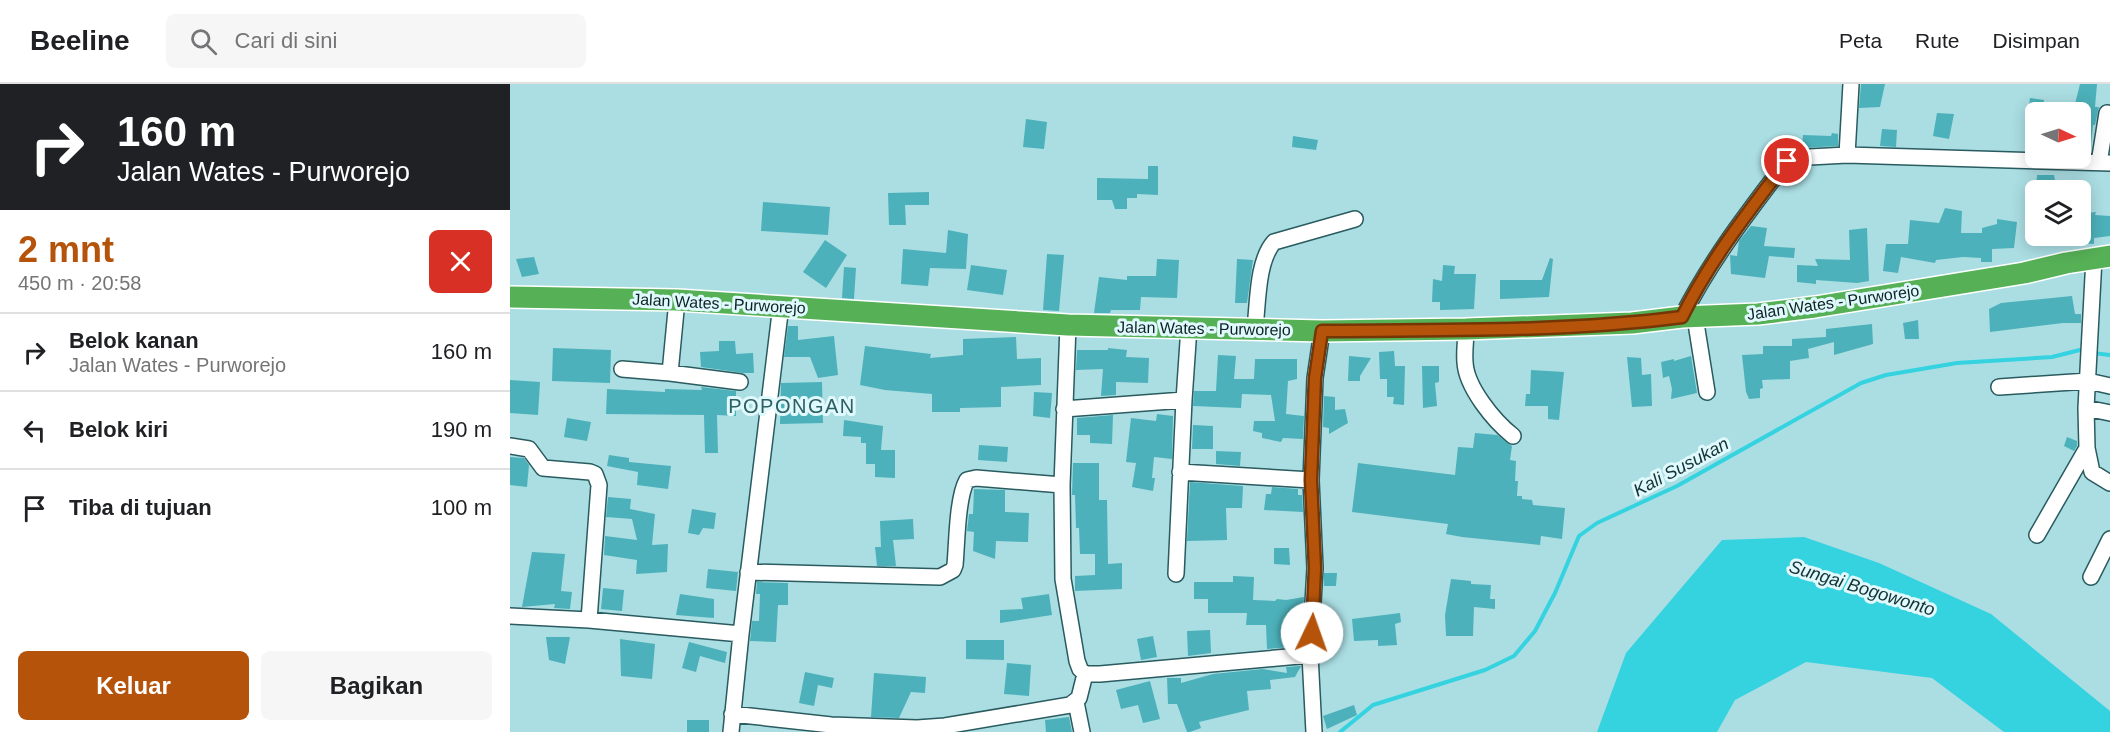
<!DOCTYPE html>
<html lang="id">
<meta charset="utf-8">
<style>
body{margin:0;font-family:Helvetica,sans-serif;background:#f6f6f6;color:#202124;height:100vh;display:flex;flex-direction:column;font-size:22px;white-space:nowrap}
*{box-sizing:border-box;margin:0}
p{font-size:20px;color:#757577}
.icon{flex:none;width:33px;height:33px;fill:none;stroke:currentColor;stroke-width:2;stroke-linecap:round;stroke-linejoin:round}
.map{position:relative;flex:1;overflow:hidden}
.drawer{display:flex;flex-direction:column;background:#fff;width:510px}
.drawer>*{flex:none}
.banner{background:#202124;color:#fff;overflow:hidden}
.needle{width:39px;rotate:94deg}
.tools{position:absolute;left:1515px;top:18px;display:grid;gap:12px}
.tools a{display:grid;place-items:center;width:66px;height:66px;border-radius:9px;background:#fff;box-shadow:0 3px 15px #0003;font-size:30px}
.pin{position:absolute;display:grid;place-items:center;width:51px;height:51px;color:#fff;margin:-26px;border:3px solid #fff;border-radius:50%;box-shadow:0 2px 6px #0007}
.me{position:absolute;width:66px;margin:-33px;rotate:3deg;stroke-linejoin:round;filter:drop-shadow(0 0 4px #0008)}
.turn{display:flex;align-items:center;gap:21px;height:126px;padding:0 18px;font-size:27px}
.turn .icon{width:78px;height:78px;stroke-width:2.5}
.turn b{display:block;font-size:42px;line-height:51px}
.round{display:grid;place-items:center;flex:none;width:63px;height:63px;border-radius:9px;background:#f6f6f6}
.overview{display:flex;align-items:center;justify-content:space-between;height:102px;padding:0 18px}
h1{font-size:36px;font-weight:700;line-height:45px;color:#b45309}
.cta{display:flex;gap:12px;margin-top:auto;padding:12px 18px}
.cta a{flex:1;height:69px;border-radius:9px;background:#b45309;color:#fff;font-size:24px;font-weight:700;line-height:69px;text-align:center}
.cta a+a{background:#f6f6f6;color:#202124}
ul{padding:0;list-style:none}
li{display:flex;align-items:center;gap:18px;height:78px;padding:0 18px;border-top:2px solid #e0e0e0}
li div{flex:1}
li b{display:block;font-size:22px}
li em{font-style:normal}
header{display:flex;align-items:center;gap:36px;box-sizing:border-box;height:84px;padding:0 30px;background:#fff;border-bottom:2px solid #e0e0e0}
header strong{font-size:28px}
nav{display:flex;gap:33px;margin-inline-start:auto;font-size:21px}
.search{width:420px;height:54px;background:#f6f6f6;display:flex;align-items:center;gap:15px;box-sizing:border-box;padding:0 21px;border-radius:9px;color:#757577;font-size:22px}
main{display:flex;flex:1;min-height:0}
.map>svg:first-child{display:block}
</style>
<header>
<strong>Beeline</strong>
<div class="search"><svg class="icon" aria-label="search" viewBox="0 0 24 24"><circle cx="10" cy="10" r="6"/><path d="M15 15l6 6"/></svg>Cari di sini</div>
<nav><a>Peta</a><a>Rute</a><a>Disimpan</a></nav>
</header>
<main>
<section class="drawer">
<div class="banner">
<div class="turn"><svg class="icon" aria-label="right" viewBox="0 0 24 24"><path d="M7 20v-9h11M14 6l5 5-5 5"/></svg><div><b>160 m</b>Jalan Wates - Purworejo</div></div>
</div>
<div class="overview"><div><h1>2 mnt</h1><p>450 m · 20:58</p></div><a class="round" style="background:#d93025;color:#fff"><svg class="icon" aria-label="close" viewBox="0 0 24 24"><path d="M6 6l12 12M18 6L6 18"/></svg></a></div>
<ul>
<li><svg class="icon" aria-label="right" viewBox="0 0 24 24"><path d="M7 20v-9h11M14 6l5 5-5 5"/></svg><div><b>Belok kanan</b><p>Jalan Wates - Purworejo</p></div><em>160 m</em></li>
<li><svg class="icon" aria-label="left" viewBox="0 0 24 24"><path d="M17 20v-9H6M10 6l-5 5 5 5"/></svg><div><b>Belok kiri</b></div><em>190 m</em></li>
<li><svg class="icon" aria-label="arrive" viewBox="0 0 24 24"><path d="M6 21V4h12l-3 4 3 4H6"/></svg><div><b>Tiba di tujuan</b></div><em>100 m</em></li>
</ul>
<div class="cta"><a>Keluar</a><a>Bagikan</a></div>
</section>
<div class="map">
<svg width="1600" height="648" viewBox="0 0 1600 648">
<rect width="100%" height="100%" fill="#aadee3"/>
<path fill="#35d2e0" d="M 1294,453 L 1369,479 L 1481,530 L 1600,627 L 1600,648 L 1494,648 L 1422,594 L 1296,578 L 1225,616 L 1207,648 L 1087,648 L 1116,569 L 1212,456 Z"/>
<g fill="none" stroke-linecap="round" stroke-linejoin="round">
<path stroke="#35d2e0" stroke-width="4" d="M 1583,269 L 1600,271
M 830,648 L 863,621 L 975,586 L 1004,572 L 1025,547 L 1045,509 L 1069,452 L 1087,439 L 1167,402 L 1351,299 L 1376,291 L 1447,279 L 1542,273 L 1570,266 L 1575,267"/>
</g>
<path fill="#4cb1ba" d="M 1351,0 L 1375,0 L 1370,23 L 1349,24 Z
M 1570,0 L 1587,0 L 1585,23 L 1589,23 L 1585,41 L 1583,41 L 1581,61 L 1570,61 L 1570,28 L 1563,28 Z
M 1520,14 L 1534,16 L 1532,28 L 1518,28 Z
M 1427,29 L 1444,30 L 1439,55 L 1423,52 Z
M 516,35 L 537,38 L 534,65 L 513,63 Z
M 1372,45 L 1387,46 L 1386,63 L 1370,62 Z
M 1322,49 L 1328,50 L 1328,62 L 1292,64 L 1293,51 L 1321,52 Z
M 783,52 L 808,56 L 806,66 L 782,63 Z
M 638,82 L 648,82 L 648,111 L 627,110 L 627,114 L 617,114 L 617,125 L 605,125 L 602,116 L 587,116 L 587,94 L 638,95 Z
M 1527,91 L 1544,91 L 1547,106 L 1526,106 Z
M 419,108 L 419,121 L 395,121 L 396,141 L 379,141 L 378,109 Z
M 253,118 L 320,123 L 318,151 L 251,147 Z
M 1435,124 L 1452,127 L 1451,149 L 1472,149 L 1472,144 L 1487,140 L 1487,135 L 1507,138 L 1504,164 L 1482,165 L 1482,178 L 1471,178 L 1471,174 L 1453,173 L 1426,176 L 1425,179 L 1391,173 L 1388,189 L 1373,187 L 1376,160 L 1398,160 L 1400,136 L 1429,139 Z
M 1586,128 L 1585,131 L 1600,132 L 1600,152 L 1584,154 L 1584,160 L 1570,159 L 1570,130 Z
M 1241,142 L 1257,144 L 1254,162 L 1285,164 L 1284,174 L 1259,172 L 1255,194 L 1221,190 L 1220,171 L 1227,172 L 1229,157 Z
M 1357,144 L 1359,197 L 1347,199 L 1306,196 L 1306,200 L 1287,198 L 1287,181 L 1308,182 L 1305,175 L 1340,176 L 1339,146 Z
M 438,146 L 458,150 L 456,185 L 420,184 L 418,202 L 391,200 L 393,165 L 436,169 Z
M 315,156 L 337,171 L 316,204 L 293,188 Z
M 537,170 L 554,171 L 549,227 L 533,226 Z
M 24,173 L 29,190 L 12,193 L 6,175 Z
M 1040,174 L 1043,175 L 1039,213 L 990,215 L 990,196 L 1032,196 Z
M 647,175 L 669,176 L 667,214 L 631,213 L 630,226 L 601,226 L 600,229 L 584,229 L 589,193 L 617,196 L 617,192 L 646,192 Z
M 727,175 L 743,176 L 737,219 L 725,219 Z
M 461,181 L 497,186 L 493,211 L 457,206 Z
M 933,181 L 945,182 L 944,190 L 966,190 L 964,225 L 930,226 L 930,218 L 922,218 L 923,195 L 932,197 Z
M 334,183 L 346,184 L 344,215 L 332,214 Z
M 1562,212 L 1565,230 L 1571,230 L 1571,239 L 1553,239 L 1480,248 L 1479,225 L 1491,219 Z
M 1408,236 L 1409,255 L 1395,255 L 1393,239 Z
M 1362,240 L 1363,260 L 1324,271 L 1324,258 L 1298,265 L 1299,274 L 1280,277 L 1280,295 L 1252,296 L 1253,304 L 1250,305 L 1250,314 L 1239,315 L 1236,308 L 1232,271 L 1253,270 L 1253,262 L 1282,262 L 1282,255 L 1316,253 L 1316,245 Z
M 278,242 L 288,242 L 288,256 L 324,252 L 328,291 L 308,294 L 300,273 L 274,273 Z
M 506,253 L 507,275 L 531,274 L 531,301 L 491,303 L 491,323 L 450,324 L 450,328 L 422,328 L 422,310 L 375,306 L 350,301 L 355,262 L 421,270 L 420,274 L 453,271 L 453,255 Z
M 209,257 L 225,257 L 226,270 L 243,269 L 244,289 L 233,289 L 191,283 L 190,268 L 209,267 Z
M 43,264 L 101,266 L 100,299 L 42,297 Z
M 598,264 L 617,266 L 616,273 L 639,274 L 638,299 L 606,298 L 606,311 L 591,312 L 593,285 L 566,286 L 567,266 L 598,266 Z
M 884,267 L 885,282 L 895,282 L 894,321 L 883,320 L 884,313 L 877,313 L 877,295 L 870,295 L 869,268 Z
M 708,271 L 726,272 L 724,295 L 744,295 L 745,275 L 787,275 L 787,295 L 778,297 L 776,330 L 794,332 L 793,355 L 773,354 L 771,358 L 752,354 L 752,349 L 743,347 L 744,337 L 765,337 L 761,311 L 732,310 L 731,324 L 683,322 L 684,307 L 706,307 Z
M 839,272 L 861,274 L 850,292 L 850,297 L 838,297 Z
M 1181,272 L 1187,309 L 1161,315 L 1162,305 L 1159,292 L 1153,294 L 1151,278 L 1164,275 L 1164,277 Z
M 1117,273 L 1131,274 L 1132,291 L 1141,290 L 1142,322 L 1122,323 Z
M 912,282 L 929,282 L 929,298 L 925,299 L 927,322 L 913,324 Z
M 1021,286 L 1054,288 L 1049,336 L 1038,335 L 1038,322 L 1015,322 L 1016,310 L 1020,310 Z
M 0,296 L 30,298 L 28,331 L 0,329 Z
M 312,298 L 313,339 L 270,340 L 271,299 Z
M 191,303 L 226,307 L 226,332 L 207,331 L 208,369 L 195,369 L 194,331 L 96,330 L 97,305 L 155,308 L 155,305 L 192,306 Z
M 524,308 L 542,309 L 540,334 L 523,332 Z
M 814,312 L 825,313 L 825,326 L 835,325 L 838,339 L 819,350 L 819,344 L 813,343 Z
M 647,330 L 663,332 L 662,375 L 644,373 L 642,394 L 645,394 L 643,407 L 622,403 L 626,379 L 616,378 L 621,334 L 646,337 Z
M 603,331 L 602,360 L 580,359 L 580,351 L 567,351 L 567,334 Z
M 57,334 L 81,338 L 77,357 L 54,353 Z
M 334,336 L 373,342 L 371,366 L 385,366 L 385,394 L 365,393 L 365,380 L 356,380 L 356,359 L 351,359 L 351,353 L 333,352 Z
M 683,341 L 703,342 L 703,365 L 682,365 Z
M 965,349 L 987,351 L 1002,362 L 1000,376 L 1006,377 L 1005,397 L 1008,397 L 1007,412 L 1012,412 L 1012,415 L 1022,416 L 1023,421 L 1055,424 L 1052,455 L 1031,452 L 1030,461 L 952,453 L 936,450 L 938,440 L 842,428 L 848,379 L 945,391 L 948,363 L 963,364 Z
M 1557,353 L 1567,357 L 1567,362 L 1564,367 L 1554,362 Z
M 469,361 L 498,363 L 497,378 L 468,376 Z
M 706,367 L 731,368 L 730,382 L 706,380 Z
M 99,371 L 119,374 L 119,378 L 161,382 L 158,405 L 127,401 L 128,388 L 97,382 Z
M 0,373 L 14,374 L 19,381 L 17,403 L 0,401 Z
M 563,379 L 589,379 L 589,416 L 597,416 L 598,480 L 612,479 L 612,505 L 565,507 L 565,492 L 585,491 L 585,470 L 570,470 L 569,444 L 566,444 L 565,411 L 562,411 Z
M 680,398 L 733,402 L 732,424 L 716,424 L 717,456 L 677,457 Z
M 762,403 L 788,405 L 788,411 L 792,411 L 793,428 L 754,426 L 756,410 L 761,410 Z
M 464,405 L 495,406 L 495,428 L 519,429 L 518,458 L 486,457 L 485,475 L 463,467 L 464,448 L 457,447 L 459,430 L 463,430 Z
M 98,413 L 121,415 L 120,425 L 145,430 L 142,461 L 158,460 L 157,488 L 126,490 L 127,476 L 94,471 L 95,452 L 127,456 L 122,435 L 96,433 Z
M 182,425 L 206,429 L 204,445 L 193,444 L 189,451 L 178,449 Z
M 403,435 L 404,455 L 383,456 L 386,482 L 367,482 L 365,463 L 371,463 L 370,437 Z
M 764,464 L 779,464 L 780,481 L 764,480 Z
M 22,468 L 55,470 L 51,507 L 62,508 L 60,525 L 44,524 L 45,520 L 12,523 Z
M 198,485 L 228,488 L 226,507 L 196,504 Z
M 814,489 L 827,489 L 826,502 L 814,502 Z
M 723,492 L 744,493 L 743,516 L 765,517 L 767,515 L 776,516 L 794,513 L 793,528 L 791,528 L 791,562 L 757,565 L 756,541 L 736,541 L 737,529 L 698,529 L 698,515 L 684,515 L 684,498 L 723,498 Z
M 941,495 L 961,497 L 961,500 L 981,501 L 980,515 L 985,515 L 985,525 L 964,523 L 963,552 L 936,552 L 935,531 Z
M 247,498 L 278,499 L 278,521 L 268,521 L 266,558 L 240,557 L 242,537 L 249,537 L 250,510 L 246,510 Z
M 93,504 L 114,506 L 112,527 L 91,525 Z
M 170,510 L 204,515 L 204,534 L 166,531 Z
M 539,510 L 542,531 L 490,539 L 490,526 L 513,525 L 511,514 Z
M 890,529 L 891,538 L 885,540 L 887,561 L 868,562 L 868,556 L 844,557 L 842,535 Z
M 700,546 L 701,569 L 678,572 L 677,547 Z
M 643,552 L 647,573 L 631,576 L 627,555 Z
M 36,553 L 60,553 L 55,580 L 39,576 Z
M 110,555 L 145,560 L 142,595 L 111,592 Z
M 456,556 L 494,556 L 494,576 L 456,575 Z
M 179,558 L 217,568 L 215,579 L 190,572 L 186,588 L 172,584 Z
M 497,579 L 521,581 L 519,612 L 494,610 Z
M 791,582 L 785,593 L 760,596 L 761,605 L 737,607 L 739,626 L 689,638 L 691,644 L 680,648 L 677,648 L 667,620 L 658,620 L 657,594 L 671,594 L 671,599 L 703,590 L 753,585 L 777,589 L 776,583 Z
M 295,588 L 324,594 L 322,604 L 308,601 L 304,622 L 289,619 Z
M 364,589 L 416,593 L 415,609 L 401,608 L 389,634 L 361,633 Z
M 640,597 L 650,635 L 633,639 L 628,621 L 611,625 L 606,606 Z
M 844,621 L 847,631 L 817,645 L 813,632 Z
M 559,633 L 562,648 L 536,648 L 535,636 Z
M 177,636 L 199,636 L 199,648 L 177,648 Z"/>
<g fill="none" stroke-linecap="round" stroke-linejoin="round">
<g stroke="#295b5f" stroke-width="18">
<path id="minor" d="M 1337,71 L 1341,0
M 1589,79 L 1597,29
M 1584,174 L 1576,324 L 1577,364 L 1582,388 L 1600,399
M 1172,233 C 1200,177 1239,127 1277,77 L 1281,74 L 1337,71 L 1600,79
M 1185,233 L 1197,308
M 558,241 L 552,401 L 553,495 L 567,577 L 570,585 L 575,590 L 590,590 L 800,571
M 745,244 C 748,219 747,177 764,158 L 845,135
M 956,245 C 956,256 954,267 955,278 C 956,303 984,337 1003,352
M 112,285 L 160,289 L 167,216
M 160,289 L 230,298
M 1489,303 L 1578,297 L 1600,302
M 1576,324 L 1600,329
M 554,325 L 674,316
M 0,362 L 19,365 L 33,384 L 80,388 L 85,390 L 89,401 L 79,536
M 670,388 L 801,396
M 1527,451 L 1577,364
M 238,488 L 430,493 L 443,486 L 445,481 C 447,460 447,413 457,396 L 466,394 L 552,401
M 666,490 L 674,316 L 679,243
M 1581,493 L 1600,455
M 0,532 L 79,536 L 231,550
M 566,618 L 572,648
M 222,630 L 321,641 L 407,644 L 435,642 L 560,621 L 569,614 L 575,590
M 221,648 L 231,550 L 271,221
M 804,648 L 800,571 L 805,484 L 801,396 L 805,294 L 812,247"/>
</g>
<g stroke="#fff" stroke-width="24">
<path id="highway" d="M 0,213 L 167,216 L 558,241 L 812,247 L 956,245 L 1122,239 L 1172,233 L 1248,230 L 1305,223 L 1514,189 L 1556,179 L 1600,172"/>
</g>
<use href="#minor" stroke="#fff" stroke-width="15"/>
<use href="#highway" stroke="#56b056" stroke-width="21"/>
</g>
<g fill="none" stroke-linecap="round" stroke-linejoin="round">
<g stroke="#753606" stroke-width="15">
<path id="route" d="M 802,549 L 805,484 L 801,396 L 805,294 L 812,247 C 931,246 1055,248 1172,233 C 1200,176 1239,127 1277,77"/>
</g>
<use href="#route" stroke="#b45309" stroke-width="10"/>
</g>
<g text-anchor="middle" stroke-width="6" stroke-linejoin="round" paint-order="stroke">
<g font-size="16" fill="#0d2224" stroke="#e0f9fc">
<text transform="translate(1323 218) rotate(-8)" y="6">Jalan Wates - Purworejo</text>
<text transform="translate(209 219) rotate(3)" y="6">Jalan Wates - Purworejo</text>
<text transform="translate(694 244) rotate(1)" y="6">Jalan Wates - Purworejo</text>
</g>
<g font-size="18" font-style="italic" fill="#143336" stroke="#e0f9fc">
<text transform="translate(1171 383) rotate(-28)" y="6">Kali Susukan</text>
<text transform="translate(1352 504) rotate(17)" y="6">Sungai Bogowonto</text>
</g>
<g font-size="20" letter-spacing="1.5" fill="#2d5f63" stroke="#e0f9fc">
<text x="282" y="329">POPONGAN</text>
</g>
</g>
</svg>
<div class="tools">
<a><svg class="needle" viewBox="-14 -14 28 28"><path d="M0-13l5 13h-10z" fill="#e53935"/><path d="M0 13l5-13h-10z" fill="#757577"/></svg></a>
<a><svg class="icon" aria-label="layers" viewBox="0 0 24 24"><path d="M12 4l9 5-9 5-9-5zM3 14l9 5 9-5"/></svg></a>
</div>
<div class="pin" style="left:1277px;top:77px;background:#d93025"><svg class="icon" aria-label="arrive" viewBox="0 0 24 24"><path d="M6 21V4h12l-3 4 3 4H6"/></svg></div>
<svg class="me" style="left:802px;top:549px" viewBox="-20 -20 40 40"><circle r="19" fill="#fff"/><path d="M0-13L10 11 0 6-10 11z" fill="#b45309"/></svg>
</div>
</main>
